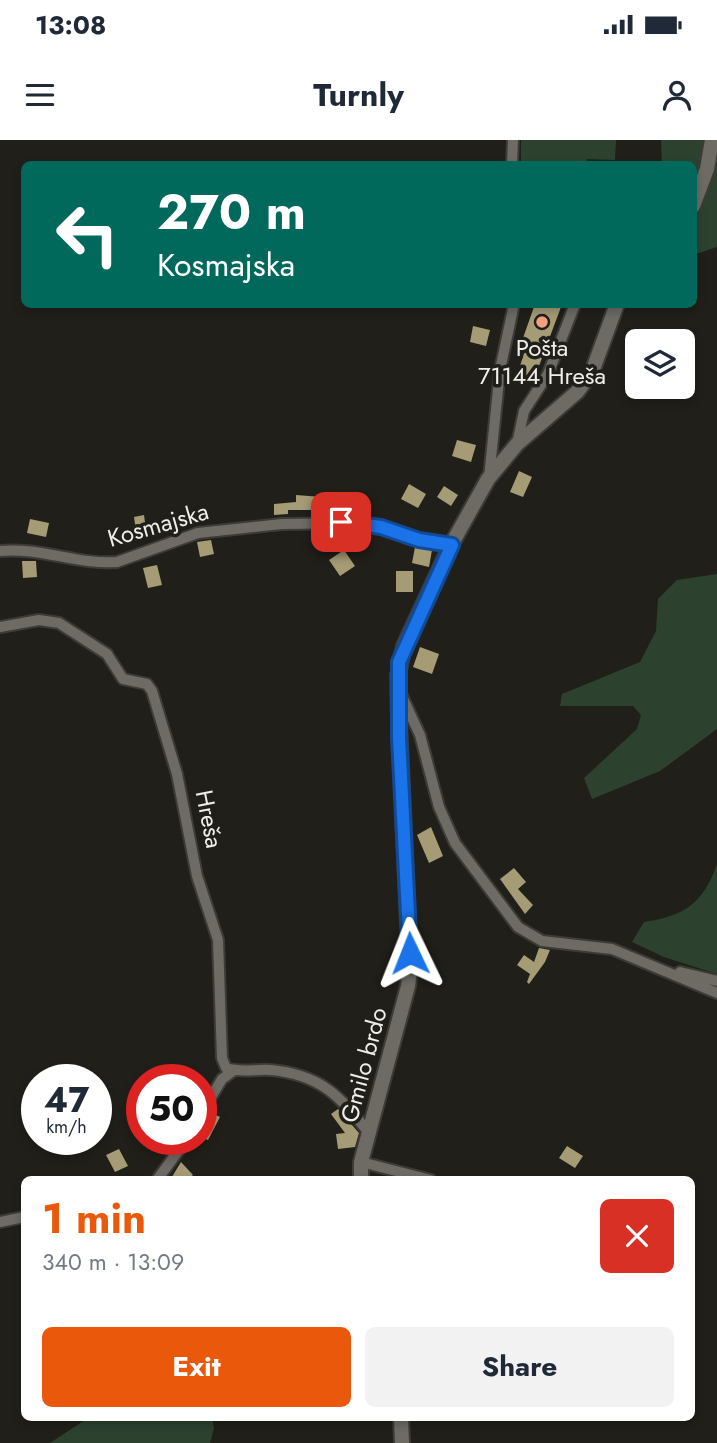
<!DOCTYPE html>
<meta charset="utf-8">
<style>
body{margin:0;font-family:Jost,sans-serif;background:#f2f2f3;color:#1f2937;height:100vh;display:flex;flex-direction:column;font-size:26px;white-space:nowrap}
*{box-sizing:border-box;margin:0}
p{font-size:23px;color:#747a83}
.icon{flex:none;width:38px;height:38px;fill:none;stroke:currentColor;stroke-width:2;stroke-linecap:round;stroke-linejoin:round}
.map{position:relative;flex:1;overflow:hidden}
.details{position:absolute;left:21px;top:1036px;width:674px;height:245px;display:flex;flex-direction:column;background:#fff;border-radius:10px;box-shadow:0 4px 10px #0003}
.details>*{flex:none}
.top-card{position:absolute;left:21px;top:21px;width:676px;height:147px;border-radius:10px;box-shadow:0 4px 10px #0003;background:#00695c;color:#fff;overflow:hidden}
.buttons{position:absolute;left:625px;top:189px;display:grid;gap:14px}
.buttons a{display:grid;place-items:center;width:70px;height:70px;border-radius:10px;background:#fff;box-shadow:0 4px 10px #0003;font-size:35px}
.speed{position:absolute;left:21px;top:924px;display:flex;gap:14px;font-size:35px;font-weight:700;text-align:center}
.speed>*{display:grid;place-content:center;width:91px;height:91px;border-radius:50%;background:#fff;box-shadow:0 4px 10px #0003;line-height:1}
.speed small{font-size:18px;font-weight:400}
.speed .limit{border:10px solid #d22;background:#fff;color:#111}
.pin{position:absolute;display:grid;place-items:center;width:60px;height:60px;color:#fff;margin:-30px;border-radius:14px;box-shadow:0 4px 10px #0006}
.me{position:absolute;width:77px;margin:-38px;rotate:358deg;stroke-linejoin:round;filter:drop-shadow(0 0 5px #0008)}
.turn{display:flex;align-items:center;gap:24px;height:147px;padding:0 21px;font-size:32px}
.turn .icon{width:91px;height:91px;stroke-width:2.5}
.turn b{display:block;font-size:49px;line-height:60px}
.round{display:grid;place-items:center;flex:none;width:74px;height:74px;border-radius:10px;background:#f2f2f3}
.headline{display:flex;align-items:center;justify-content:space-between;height:119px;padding:0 21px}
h1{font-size:42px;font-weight:700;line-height:52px;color:#ea580c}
.primary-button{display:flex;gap:14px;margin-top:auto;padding:14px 21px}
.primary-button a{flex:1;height:80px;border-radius:10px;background:#ea580c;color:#fff;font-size:28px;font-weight:700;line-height:80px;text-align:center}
.primary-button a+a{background:#f2f2f3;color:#1f2937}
.status{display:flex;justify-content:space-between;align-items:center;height:49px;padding:0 35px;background:#fff;direction:ltr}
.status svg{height:19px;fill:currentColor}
header{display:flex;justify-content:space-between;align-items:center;height:91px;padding:0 21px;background:#fff;font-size:32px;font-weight:700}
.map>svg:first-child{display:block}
</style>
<div class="status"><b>13:08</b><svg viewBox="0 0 49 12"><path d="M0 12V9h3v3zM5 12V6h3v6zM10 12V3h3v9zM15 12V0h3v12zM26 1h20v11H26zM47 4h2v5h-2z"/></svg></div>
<header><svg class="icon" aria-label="menu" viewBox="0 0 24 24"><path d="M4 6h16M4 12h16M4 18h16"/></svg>Turnly<svg class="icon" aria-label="person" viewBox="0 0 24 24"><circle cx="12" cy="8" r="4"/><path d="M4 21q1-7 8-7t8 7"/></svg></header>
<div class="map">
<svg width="717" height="1303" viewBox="0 0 717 1303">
<rect width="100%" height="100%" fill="#201f19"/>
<path fill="#2c422f" d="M 521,0 L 616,0 L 615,20 L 587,19 L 587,24 L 521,24 Z
M 661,0 L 717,0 L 717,107 L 693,115 L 693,24 L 662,24 Z
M 717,434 L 717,589 L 660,631 L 592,659 L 584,638 L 637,589 L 641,575 L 633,566 L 560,566 L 562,554 L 640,522 L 656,491 L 658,459 L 677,440 Z
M 717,724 L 717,834 L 664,817 L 632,802 L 644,782 C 684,776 703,764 717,724 Z
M 88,1278 L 212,1278 L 214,1288 L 210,1303 L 50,1303 Z"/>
<path fill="#a59c76" d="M 535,164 L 561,167 L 533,242 L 517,236 L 528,200 L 523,198 Z
M 473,186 L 490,190 L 486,206 L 470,202 Z
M 457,300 L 476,305 L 471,322 L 452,316 Z
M 519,331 L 532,337 L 523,357 L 510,352 Z
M 409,344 L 426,354 L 418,368 L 401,359 Z
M 444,346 L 458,355 L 451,366 L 437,357 Z
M 296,355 L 347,359 L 346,371 L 318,367 L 318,370 L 288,370 L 288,374 L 274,375 L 274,364 L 296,362 Z
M 144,375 L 147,397 L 137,399 L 134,377 Z
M 30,379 L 49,383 L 46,397 L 27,393 Z
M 211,400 L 214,414 L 200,417 L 197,402 Z
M 415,407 L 432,410 L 429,427 L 412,423 Z
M 344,410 L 355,426 L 340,436 L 329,420 Z
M 22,421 L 36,421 L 37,437 L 23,438 Z
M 157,425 L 162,445 L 148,448 L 143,428 Z
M 396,431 L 413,431 L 413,452 L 396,452 Z
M 420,507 L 439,514 L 432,534 L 413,527 Z
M 431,687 L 443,716 L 429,723 L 417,695 Z
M 514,728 L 526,742 L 518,749 L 533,765 L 525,774 L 500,739 Z
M 539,808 L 550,810 L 545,822 L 529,844 L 527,842 L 530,834 L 517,825 L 524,815 L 534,822 Z
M 338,969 L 359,993 L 355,1007 L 338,1009 L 336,994 L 345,993 L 331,974 Z
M 211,973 L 220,977 L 208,1000 L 201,997 L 201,982 Z
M 567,1006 L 583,1016 L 575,1028 L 559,1018 Z
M 119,1009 L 128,1026 L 115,1032 L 106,1015 Z
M 181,1022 L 193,1035 L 187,1040 L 170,1040 Z"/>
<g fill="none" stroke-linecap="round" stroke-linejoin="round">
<g stroke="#3c3b37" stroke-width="14">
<path id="minor" d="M 512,24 L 513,0
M 517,304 L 524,271 L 548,234 L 575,164
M 489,338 L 500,230 L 514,164
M 0,411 C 40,407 78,425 117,422 L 198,393 L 282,384 L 364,383 L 419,400 L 452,405
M 0,487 L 39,480 L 59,483 L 107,514 L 123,539 L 147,544 L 152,551 L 177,634 L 197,736 L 218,800 L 222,918 L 226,928 C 240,933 256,929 270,930 C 320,934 340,956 369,993
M 401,554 L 420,595 L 439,667 L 455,703 L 518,787 L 542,801 L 612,809 L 717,853
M 680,832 L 717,841
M 201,974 L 222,939 L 233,931
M 361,1022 L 431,1040
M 157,1040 L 187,999
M 0,1082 L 24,1077"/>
</g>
<g stroke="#3c3b37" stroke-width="18">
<path id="secondary" d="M 693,66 L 707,29 L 712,0
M 361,1040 L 361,1022 L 408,846 L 410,829 L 399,580 L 398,535 L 404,506 L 450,407 L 488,339 L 517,304 L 577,252 L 592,232 L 617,164
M 401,1278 L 402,1303"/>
</g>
<use href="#minor" stroke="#6d6b64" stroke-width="10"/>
<use href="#secondary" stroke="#6d6b64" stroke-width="14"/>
</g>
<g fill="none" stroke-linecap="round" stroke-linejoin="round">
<g stroke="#114b97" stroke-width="18">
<path id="route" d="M 341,382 L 381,387 L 419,400 L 452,405 L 399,522 L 399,598 L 410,813"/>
</g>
<use href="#route" stroke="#1a73e8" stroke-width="12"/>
</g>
<circle fill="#f3a081" stroke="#201f19" stroke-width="2.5" cx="542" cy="182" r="7"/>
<g text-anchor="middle" stroke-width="7" stroke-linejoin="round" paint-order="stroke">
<g font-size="24" fill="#efeeea" stroke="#201f19">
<text x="542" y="216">Pošta<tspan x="542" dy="28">71144 Hreša</tspan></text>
</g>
<g font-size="24" fill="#efeeea" stroke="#201f19">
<text transform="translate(158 385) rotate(-16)" y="8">Kosmajska</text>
<text transform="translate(209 679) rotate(79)" y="8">Hreša</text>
<text transform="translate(364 925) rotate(-75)" y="8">Gmilo brdo</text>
</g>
</g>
</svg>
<div class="buttons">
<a><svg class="icon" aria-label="layers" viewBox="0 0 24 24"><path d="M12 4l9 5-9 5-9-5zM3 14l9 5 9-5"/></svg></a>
</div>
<div class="speed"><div>47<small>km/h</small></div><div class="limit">50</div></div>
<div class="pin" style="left:341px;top:382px;background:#d93025"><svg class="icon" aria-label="arrive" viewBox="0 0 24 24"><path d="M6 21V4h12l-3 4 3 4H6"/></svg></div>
<svg class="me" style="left:410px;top:813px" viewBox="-20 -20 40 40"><path d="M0-17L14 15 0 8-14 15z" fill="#1a73e8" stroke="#fff" stroke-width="4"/></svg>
<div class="top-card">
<div class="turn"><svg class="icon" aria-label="left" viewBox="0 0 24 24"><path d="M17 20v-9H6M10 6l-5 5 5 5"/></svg><div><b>270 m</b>Kosmajska</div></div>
</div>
<section class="details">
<div class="headline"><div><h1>1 min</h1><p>340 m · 13:09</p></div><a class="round" style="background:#d93025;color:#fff"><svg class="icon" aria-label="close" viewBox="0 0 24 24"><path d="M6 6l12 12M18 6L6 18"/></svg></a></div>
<div class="primary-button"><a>Exit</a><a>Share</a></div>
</section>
</div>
